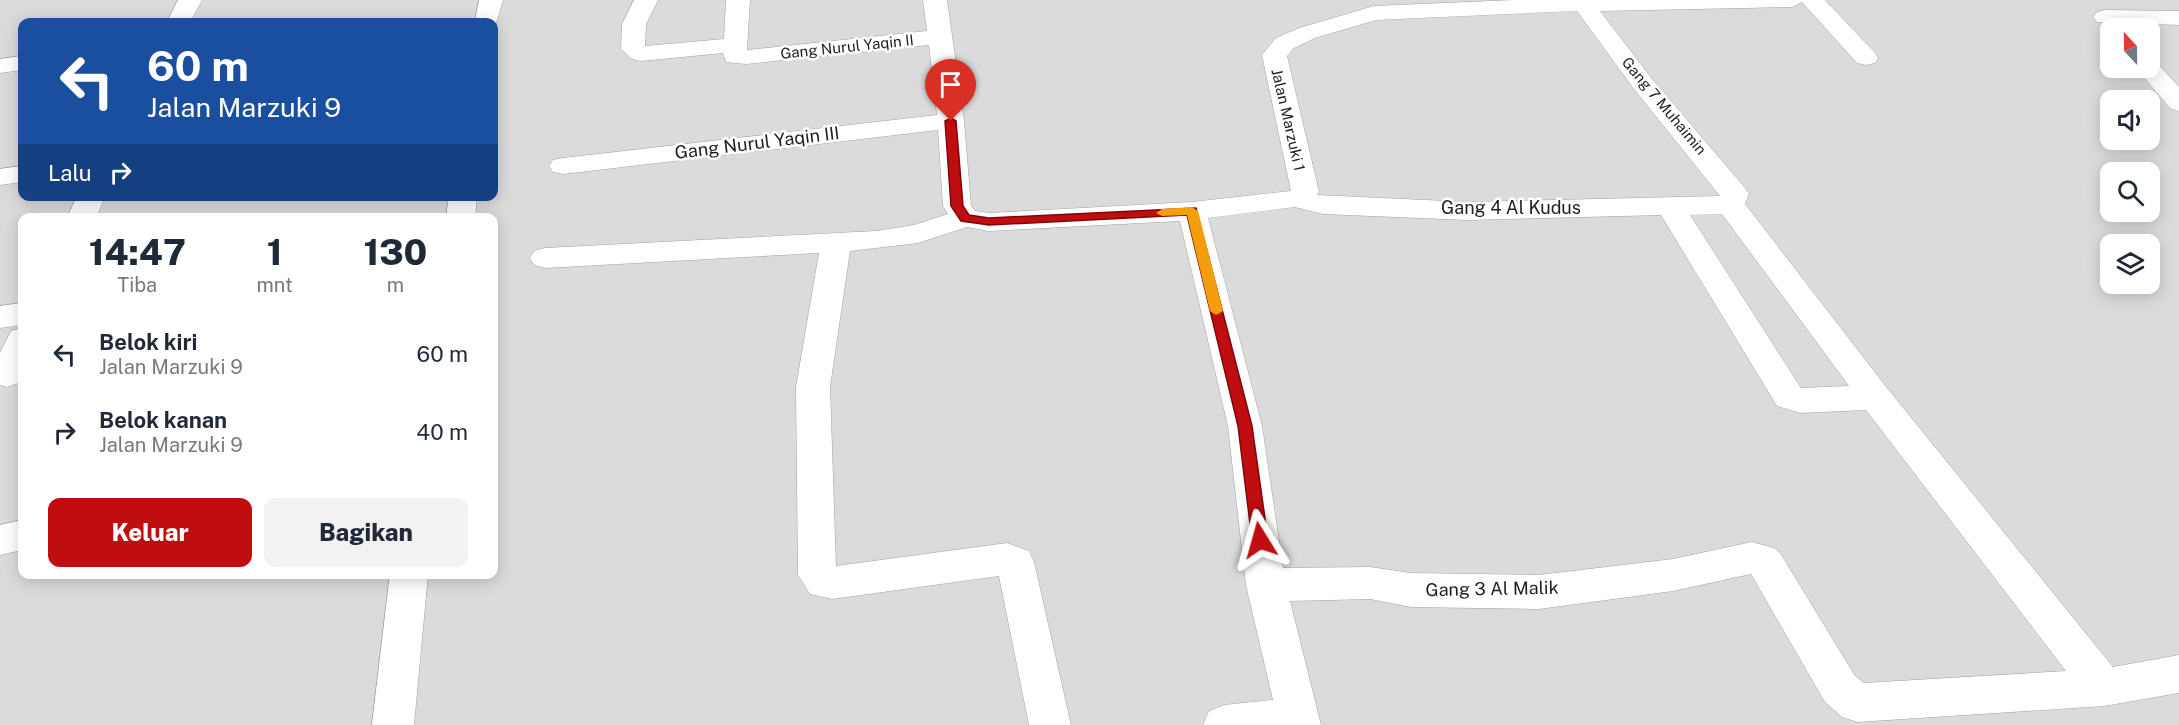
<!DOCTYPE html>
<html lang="id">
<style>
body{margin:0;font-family:"Public Sans",sans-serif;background:#f2f2f3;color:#1f2937;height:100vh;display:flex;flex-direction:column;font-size:22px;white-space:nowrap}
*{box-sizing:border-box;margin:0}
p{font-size:20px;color:#747a83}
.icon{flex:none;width:33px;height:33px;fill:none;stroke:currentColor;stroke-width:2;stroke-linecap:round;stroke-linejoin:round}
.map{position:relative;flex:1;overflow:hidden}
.drawer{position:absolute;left:18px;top:213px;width:480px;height:366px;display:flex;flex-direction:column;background:#fff;border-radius:12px;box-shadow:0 3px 15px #0003}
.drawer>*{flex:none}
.banner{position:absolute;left:18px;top:18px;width:480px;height:183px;border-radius:12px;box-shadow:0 3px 15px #0003;background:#1a4fa0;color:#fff;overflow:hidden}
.needle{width:39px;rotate:338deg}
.fabs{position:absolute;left:2100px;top:18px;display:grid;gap:12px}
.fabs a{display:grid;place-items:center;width:60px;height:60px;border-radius:12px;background:#fff;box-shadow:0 3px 15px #0003;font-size:30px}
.pin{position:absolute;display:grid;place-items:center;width:51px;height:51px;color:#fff;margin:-62px -26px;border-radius:50% 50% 50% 0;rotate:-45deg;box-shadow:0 0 6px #0007}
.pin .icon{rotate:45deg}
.me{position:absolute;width:66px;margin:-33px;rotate:352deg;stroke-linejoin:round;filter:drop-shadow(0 0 4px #0008)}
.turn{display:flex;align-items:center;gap:21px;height:126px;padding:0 30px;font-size:27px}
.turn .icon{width:78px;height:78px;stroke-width:2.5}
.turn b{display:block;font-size:42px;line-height:51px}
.then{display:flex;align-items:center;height:57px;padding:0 30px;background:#0003;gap:12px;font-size:22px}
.eta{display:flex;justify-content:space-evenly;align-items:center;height:102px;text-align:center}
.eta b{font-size:36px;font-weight:800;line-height:42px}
.button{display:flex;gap:12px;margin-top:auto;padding:12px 30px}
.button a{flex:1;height:69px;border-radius:12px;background:#c00d0f;color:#fff;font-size:24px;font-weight:800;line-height:69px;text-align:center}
.button a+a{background:#f2f2f3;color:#1f2937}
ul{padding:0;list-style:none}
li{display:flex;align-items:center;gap:18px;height:78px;padding:0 30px}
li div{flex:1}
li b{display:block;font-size:22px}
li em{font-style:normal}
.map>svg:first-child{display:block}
</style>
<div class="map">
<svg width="2179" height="725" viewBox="0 0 2179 725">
<rect width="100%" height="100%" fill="#efebe5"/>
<path fill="#dcdbdb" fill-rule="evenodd" d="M 0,0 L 2179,0 L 2179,725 L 0,725 ZM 22,22 L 494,22 L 494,196 L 22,196 ZM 2110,28 L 2150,28 L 2150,68 L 2110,68 ZM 2110,100 L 2150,100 L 2150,140 L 2110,140 ZM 2110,172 L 2150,172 L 2150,212 L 2110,212 ZM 22,218 L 494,218 L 494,574 L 22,574 ZM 2110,244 L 2150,244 L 2150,284 L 2110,284 Z"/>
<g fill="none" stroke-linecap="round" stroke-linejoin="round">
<g stroke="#a2a2a2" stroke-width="1">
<path id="minor" d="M 178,0 L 202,0 L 190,22 L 167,22 Z
M 479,0 L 503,0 L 495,27 L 494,22 L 475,22 Z
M 634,0 L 658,0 L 646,24 L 645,46 L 724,39 L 726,0 L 750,0 L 747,50 L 927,31 L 923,0 L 947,0 L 964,121 L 971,206 L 975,211 L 989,213 L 1192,202 L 1291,191 L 1262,55 L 1276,38 L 1299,28 L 1374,6 L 1514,0 L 1825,0 L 1875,53 L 1878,58 L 1875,63 L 1866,65 L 1857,63 L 1802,2 L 1792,7 L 1600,11 L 1652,79 L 1745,188 L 1749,194 L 1745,204 L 1887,388 L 2113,667 L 2179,655 L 2179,693 L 2104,706 L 1857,722 L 1842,717 L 1825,702 L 1751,574 L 1673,591 L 1539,609 L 1411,607 L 1370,599 L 1290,601 L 1321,725 L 1203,725 L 1209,711 L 1224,705 L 1273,700 L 1246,585 L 1228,426 L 1180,221 L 989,231 L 967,227 L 918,243 L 850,251 L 830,387 L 836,566 L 1007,543 L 1029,551 L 1034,562 L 1071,725 L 1029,725 L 999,576 L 832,599 L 810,594 L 798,575 L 796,387 L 819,253 L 545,268 L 534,265 L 530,258 L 534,251 L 545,248 L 876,231 L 914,225 L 948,214 L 943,206 L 938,130 L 563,174 L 553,172 L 549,166 L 553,160 L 563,158 L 937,115 L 929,45 L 746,64 L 726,62 L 723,53 L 641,61 L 632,59 L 621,49 L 622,24 ZM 1577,11 L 1634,89 L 1720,196 L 1469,202 L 1317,195 L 1319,192 L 1287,56 L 1294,48 L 1315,38 L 1376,20 ZM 1295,207 L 1323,214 L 1469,220 L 1661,215 L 1777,406 L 1800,413 L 1866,410 L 2066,671 L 1864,683 L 1855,676 L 1780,553 L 1774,548 L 1752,542 L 1673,559 L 1539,575 L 1411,573 L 1370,567 L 1283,568 L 1262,426 L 1208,218 ZM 1722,214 L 1849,386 L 1801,388 L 1690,215 Z
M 2105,10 L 2179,11 L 2179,25 L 2097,22 L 2093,17 L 2097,12 Z
M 22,56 L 22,70 L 0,73 L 0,59 Z
M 2150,61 L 2157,63 L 2179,87 L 2179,111 L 2170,108 L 2136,68 L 2150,68 Z
M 22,166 L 22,182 L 0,185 L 0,169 Z
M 77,196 L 105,196 L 96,218 L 67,218 Z
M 449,196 L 477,196 L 475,218 L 446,218 Z
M 22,303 L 22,325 L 0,328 L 0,306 Z
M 22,328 L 22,377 L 19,383 L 7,387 L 0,385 L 0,353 L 11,331 Z
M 22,520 L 22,550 L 0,555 L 0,525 Z
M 390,574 L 428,574 L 414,725 L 372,725 Z"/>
</g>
<use href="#minor" fill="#fff" fill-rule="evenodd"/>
</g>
<path fill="#c00d0f" stroke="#7d080a" stroke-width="1.5" d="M 951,118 L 956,121 L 963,206 L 969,215 L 989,218 L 1196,208 L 1252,426 L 1268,540 L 1265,544 L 1254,544 L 1252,540 L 1238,426 L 1187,215 L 989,225 L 961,221 L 951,206 L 945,121 Z"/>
<path fill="#f59e0b" d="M 1192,207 L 1198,211 L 1223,311 L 1216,315 L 1210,311 L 1187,215 L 1162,216 L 1156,213 L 1162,209 Z"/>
<g text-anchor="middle" stroke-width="5" stroke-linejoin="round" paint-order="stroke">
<g font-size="15" fill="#1e1e1e" stroke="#fff">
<text transform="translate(847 47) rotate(-6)" y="5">Gang Nurul Yaqin II</text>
<text transform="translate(1664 106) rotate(50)" y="5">Gang 7 Muhaimin</text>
<text transform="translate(1288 120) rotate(77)" y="5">Jalan Marzuki 1</text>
</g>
<g font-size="18" fill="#1e1e1e" stroke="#fff">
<text transform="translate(757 143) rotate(-7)" y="6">Gang Nurul Yaqin III</text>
<text x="1511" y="214">Gang 4 Al Kudus</text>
<text transform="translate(1492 589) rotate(-1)" y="6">Gang 3 Al Malik</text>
</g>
</g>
</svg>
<div class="fabs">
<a><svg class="needle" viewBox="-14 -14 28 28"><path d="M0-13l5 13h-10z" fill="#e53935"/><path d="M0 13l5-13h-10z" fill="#747a83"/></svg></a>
<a><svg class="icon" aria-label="sound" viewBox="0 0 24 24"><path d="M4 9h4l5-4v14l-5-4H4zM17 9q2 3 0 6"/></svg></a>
<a><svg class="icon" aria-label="search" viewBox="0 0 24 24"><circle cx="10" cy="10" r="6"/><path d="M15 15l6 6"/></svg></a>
<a><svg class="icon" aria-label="layers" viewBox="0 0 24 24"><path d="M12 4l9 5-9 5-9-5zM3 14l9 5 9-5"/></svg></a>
</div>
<div class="pin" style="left:951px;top:121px;background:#d93025"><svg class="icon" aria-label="arrive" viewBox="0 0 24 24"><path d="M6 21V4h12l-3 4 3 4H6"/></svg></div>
<svg class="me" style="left:1260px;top:540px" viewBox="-20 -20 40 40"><path d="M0-17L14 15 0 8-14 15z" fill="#c00d0f" stroke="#fff" stroke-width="4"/></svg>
<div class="banner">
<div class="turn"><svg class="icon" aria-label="left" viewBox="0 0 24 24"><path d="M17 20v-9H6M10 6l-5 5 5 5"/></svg><div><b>60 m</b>Jalan Marzuki 9</div></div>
<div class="then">Lalu<svg class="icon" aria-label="right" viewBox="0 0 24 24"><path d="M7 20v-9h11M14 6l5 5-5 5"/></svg></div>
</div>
<section class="drawer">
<div class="eta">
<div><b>14:47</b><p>Tiba</p></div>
<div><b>1</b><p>mnt</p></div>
<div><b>130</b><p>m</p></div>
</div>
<ul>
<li><svg class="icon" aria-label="left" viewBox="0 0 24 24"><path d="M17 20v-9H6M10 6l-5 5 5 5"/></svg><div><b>Belok kiri</b><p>Jalan Marzuki 9</p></div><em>60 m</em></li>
<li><svg class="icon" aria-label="right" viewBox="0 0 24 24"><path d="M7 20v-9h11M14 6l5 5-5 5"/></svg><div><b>Belok kanan</b><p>Jalan Marzuki 9</p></div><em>40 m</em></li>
</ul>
<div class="button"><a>Keluar</a><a>Bagikan</a></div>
</section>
</div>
